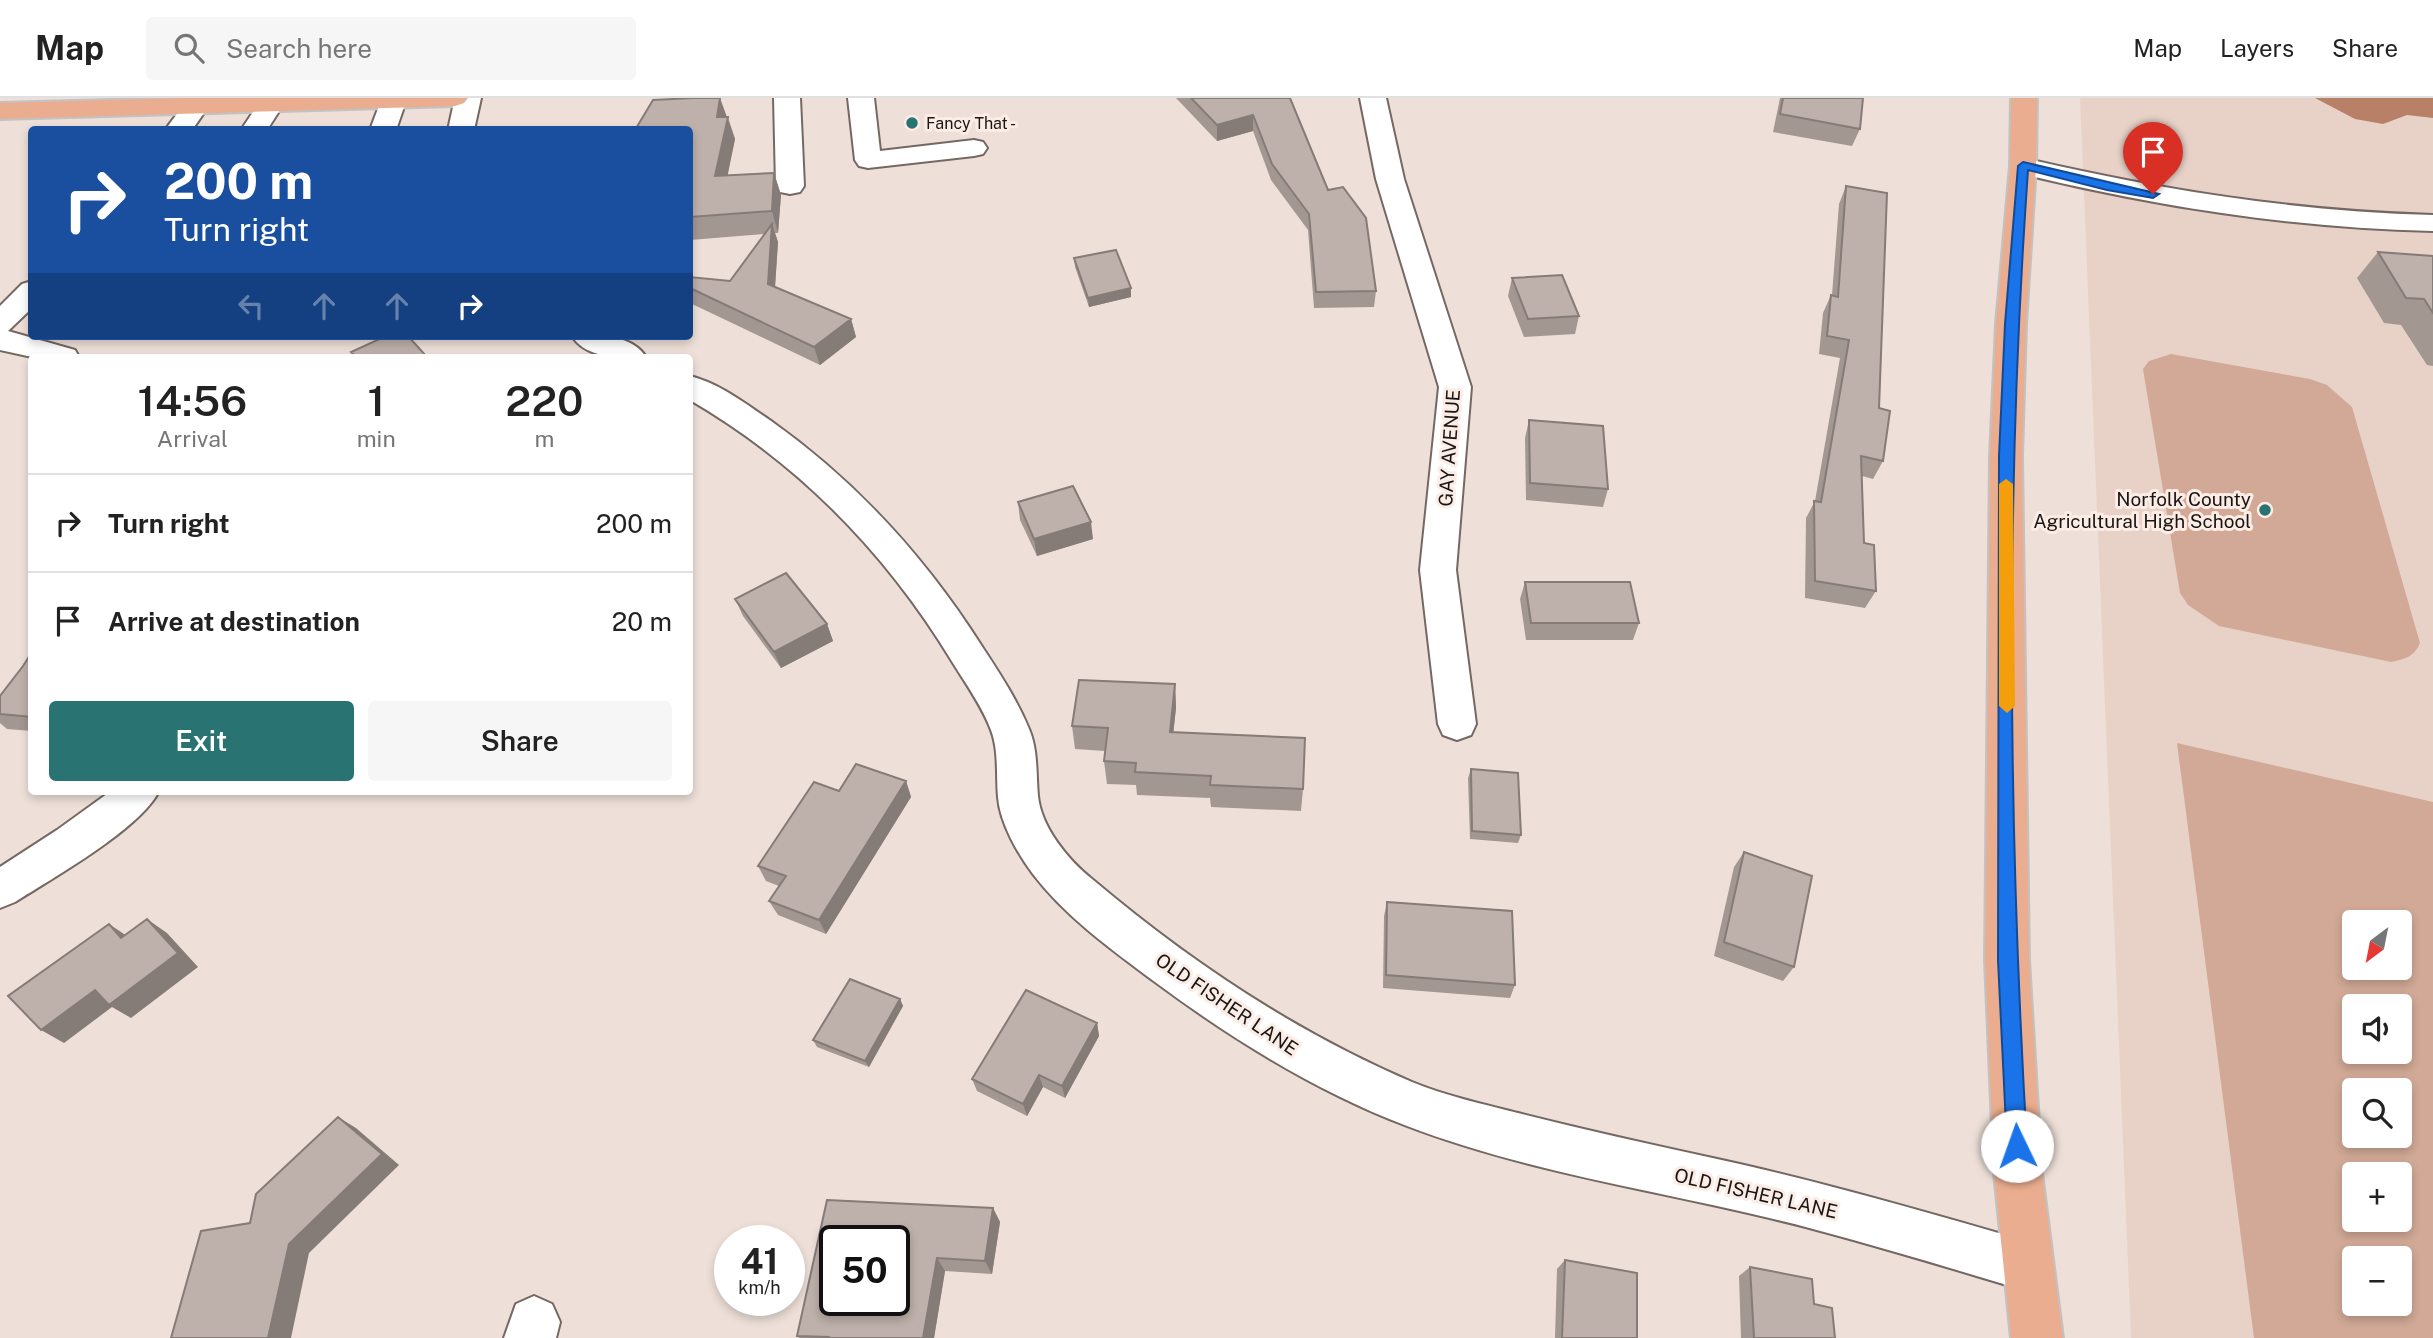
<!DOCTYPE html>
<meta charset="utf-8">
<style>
body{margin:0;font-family:"Public Sans",sans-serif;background:#f6f6f6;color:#222;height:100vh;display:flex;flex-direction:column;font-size:26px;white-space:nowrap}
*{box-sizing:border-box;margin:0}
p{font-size:23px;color:#767676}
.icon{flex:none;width:38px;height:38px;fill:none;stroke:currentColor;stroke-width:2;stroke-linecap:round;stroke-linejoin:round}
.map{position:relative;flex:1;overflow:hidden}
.sheet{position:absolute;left:28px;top:256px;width:665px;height:441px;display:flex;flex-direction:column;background:#fff;border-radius:7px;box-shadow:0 4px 10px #0003}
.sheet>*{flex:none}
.top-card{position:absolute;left:28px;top:28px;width:665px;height:214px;border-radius:7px;box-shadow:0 4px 10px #0003;background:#1a4fa0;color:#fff;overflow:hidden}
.needle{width:46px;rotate:212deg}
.controls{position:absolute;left:2342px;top:812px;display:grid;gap:14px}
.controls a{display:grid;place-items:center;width:70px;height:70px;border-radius:7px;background:#fff;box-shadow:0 4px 10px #0003;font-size:35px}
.speed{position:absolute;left:714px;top:1127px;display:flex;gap:14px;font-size:35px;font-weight:700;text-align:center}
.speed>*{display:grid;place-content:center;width:91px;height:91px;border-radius:50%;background:#fff;box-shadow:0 4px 10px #0003;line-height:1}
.speed small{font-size:18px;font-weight:400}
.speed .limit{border:4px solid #111;border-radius:10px;background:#fff;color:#111}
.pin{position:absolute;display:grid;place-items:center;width:60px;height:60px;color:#fff;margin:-72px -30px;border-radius:50% 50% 50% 0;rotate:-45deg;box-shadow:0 0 7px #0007}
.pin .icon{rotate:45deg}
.me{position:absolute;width:77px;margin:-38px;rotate:357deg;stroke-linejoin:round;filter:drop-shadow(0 0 5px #0008)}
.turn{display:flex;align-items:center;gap:24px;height:147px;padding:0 21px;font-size:32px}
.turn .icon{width:91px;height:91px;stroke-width:2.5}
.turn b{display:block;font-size:49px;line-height:60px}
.lanes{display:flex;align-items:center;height:66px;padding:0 21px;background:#0003;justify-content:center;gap:35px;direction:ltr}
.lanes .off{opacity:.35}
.eta{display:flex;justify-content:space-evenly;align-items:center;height:119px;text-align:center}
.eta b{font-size:42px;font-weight:600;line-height:49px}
.button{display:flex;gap:14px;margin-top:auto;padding:14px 21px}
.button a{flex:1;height:80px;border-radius:7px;background:#297373;color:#fff;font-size:28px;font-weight:600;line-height:80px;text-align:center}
.button a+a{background:#f6f6f6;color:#222}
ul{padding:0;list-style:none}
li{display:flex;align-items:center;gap:21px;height:98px;padding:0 21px;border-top:2px solid #e0e0e0}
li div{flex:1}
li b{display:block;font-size:26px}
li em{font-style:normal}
header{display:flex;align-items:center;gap:42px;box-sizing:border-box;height:98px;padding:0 35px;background:#fff;border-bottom:2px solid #e0e0e0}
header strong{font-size:33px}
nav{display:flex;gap:38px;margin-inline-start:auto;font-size:24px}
.search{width:490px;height:63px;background:#f6f6f6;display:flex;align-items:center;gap:18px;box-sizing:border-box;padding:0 24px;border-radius:7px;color:#767676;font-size:26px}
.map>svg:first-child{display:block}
</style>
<header>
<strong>Map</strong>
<div class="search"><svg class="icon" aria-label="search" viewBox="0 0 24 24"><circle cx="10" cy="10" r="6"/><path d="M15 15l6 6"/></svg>Search here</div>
<nav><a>Map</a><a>Layers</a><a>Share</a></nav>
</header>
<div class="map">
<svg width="2433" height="1240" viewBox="0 0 2433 1240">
<rect width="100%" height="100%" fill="#eee0d9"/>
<path fill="#e8d2c8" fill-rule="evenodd" d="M 2080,0 L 2433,0 L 2433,1240 L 2131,1240 ZM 2354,824 L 2399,824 L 2399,870 L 2354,870 ZM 2354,908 L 2399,908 L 2399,954 L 2354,954 ZM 2354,992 L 2399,992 L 2399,1038 L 2354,1038 ZM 2354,1076 L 2399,1076 L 2399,1122 L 2354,1122 ZM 2354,1160 L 2399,1160 L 2399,1206 L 2354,1206 Z"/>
<path fill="#d1a996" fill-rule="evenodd" d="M 2171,256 L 2310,281 L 2327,287 L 2352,309 L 2420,545 C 2414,559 2405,561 2391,564 L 2219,528 L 2188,507 L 2180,495 L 2143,271 L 2149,263 Z
M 2177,645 L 2433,704 L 2433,1240 L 2254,1240 ZM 2354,824 L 2399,824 L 2399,870 L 2354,870 ZM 2354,908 L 2399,908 L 2399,954 L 2354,954 ZM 2354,992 L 2399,992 L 2399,1038 L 2354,1038 ZM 2354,1076 L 2399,1076 L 2399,1122 L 2354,1122 ZM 2354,1160 L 2399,1160 L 2399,1206 L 2354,1206 Z"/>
<path fill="#b88066" d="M 2315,0 L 2433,0 L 2433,20 L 2407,17 L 2383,26 L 2355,21 Z"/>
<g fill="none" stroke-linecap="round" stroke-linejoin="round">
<g stroke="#756863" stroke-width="4">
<path id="minor" d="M 273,0 L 279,2 L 283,7 L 267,32 L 241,32 L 261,2 Z
M 382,0 L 404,0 L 406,3 L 396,32 L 370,32 Z
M 455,0 L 481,0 L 474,32 L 448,32 Z
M 774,0 L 800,0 L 804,88 L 800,94 L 790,96 L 780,94 L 776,88 Z
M 848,0 L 874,0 L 880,53 L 974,42 L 983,44 L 987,50 L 983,56 L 974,58 L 868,70 L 859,68 L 855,62 Z
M 1360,0 L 1386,0 L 1404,81 L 1471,289 L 1456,472 L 1476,626 L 1471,637 L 1457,642 L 1443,637 L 1438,626 L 1420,472 L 1439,289 L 1376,81 Z
M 195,1 L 204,4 L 208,9 L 192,32 L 165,32 L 186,4 Z
M 2023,60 C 2161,92 2291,113 2433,117 L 2433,133 C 2289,130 2153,108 2014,74 L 2010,68 L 2014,62 Z
M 32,183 L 32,210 L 8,233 L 75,252 L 79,259 L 32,259 L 0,252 L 0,208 L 22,186 Z
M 572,238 C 597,238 631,235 646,259 C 621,259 587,262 572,238 Z
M 690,278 C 719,285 746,306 771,323 C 858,385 926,460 983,550 C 1000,576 1017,602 1029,631 C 1038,652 1036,676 1038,698 C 1041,729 1068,762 1092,781 C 1189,863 1295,934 1412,984 C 1446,998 1483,1006 1518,1015 C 1581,1031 1644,1045 1708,1059 C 1816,1082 1921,1113 2027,1143 L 2045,1150 L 2052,1168 L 2045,1186 L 2027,1193 C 1956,1172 1885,1150 1813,1131 C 1678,1095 1538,1078 1407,1028 C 1317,994 1232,941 1155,884 C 1112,852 1066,819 1033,776 C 1018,756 1000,725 998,699 C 996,677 999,653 991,632 C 982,608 966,586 953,565 C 887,456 800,366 690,302 Z
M 111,693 L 159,693 C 140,731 53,780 15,804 L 0,810 L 0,769 L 57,732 Z
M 534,1198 L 552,1206 L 560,1224 L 556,1240 L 504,1240 L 516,1206 Z"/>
</g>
<g stroke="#c3c2c2" stroke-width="4">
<path id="major" d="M 187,0 L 468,0 L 464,5 L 455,8 L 0,21 L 0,5 Z
M 2011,0 L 2037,0 L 2036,68 L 2026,226 L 2022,358 L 2029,862 L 2042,1075 L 2063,1240 L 2011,1240 L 1994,1075 L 1985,862 L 1990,358 L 1996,226 L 2010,68 Z"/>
</g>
<use href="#minor" fill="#fff" fill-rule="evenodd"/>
<use href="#major" fill="#ebad8f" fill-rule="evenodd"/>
</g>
<path fill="#a39792" d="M 1176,0 L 1290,0 L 1328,92 L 1376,193 L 1374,209 L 1314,210 L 1308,132 L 1271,82 L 1253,33 L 1217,43 Z
M 1780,0 L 1863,0 L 1860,31 L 1852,48 L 1773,34 Z
M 728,19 L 735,41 L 727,78 L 774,75 L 781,97 L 778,135 L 775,135 L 778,144 L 775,189 L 851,221 L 856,239 L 820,267 L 690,205 L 690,179 L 730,183 L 765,136 L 690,142 L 690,32 Z
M 1846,88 L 1879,310 L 1883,363 L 1873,381 L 1862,378 L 1864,445 L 1876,493 L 1865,510 L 1805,500 L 1806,420 L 1815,403 L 1840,260 L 1819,256 L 1823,215 L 1831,197 L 1832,197 L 1839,106 Z
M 2378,154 L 2433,158 L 2433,268 L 2427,267 L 2401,227 L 2384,225 L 2357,180 Z
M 1074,160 L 1131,199 L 1089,209 L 1075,169 Z
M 1512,180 L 1579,218 L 1575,236 L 1524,239 L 1508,198 Z
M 1529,322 L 1608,391 L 1603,409 L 1526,402 L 1525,340 Z
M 1018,404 L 1093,441 L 1037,458 L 1020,422 Z
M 1525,484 L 1639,525 L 1633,542 L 1526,542 L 1520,501 Z
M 735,501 L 827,526 L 833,543 L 781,570 L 743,518 Z
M 32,554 L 32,633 L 7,631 L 0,625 L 0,598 L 23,568 Z
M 1175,586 L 1176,610 L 1173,634 L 1303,691 L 1301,713 L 1211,709 L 1210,700 L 1137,697 L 1136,687 L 1107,686 L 1104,663 L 1105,653 L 1075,651 L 1072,628 Z
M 1471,671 L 1521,737 L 1518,745 L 1470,741 L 1468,680 Z
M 906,683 L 911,699 L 826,836 L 778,817 L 769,803 L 779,788 L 766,783 L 758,768 L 839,693 Z
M 1744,754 L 1794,869 L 1783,883 L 1714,858 L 1734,769 Z
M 1387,804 L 1515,887 L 1510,900 L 1383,890 L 1384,818 Z
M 900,901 L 903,908 L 869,969 L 817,949 L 813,942 Z
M 1097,925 L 1099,938 L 1065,1000 L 1043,989 L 1027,1018 L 977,993 L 972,981 Z
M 993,1110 L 1000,1124 L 992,1176 L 945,1173 L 934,1240 L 799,1240 L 797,1238 Z
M 1565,1162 L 1637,1240 L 1555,1240 L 1557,1171 Z
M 1750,1169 L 1814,1206 L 1835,1240 L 1741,1240 L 1739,1178 Z"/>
<path fill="#857b77" d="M 720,0 L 735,41 L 723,100 L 715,78 L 717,19 Z
M 1253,17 L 1253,33 L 1217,43 L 1217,27 Z
M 774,75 L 781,97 L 778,135 L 772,113 Z
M 772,126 L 778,144 L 774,204 L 768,186 Z
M 1131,190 L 1131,199 L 1089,209 L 1088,200 Z
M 851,221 L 856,239 L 820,267 L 814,249 Z
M 1091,424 L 1093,441 L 1037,458 L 1034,441 Z
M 827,526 L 833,543 L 781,570 L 774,554 Z
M 1175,586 L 1176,610 L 1171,657 L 1170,634 Z
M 906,683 L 911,699 L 826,836 L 819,822 Z
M 147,821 L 167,835 L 198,869 L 131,920 L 112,909 L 64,945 L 41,932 L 95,892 Z
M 109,826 L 130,840 L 121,840 Z
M 900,901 L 903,908 L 869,969 L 865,963 Z
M 1097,925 L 1099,938 L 1065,1000 L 1062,988 Z
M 1039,977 L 1043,989 L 1027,1018 L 1023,1006 Z
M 338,1019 L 356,1030 L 399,1067 L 309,1155 L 291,1240 L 268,1240 L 289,1146 Z
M 993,1110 L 1000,1124 L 992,1176 L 985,1163 Z
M 937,1160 L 945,1173 L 934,1240 L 923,1240 Z"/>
<path fill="#beb0aa" stroke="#857b77" stroke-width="2" fill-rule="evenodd" d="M 692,0 L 720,0 L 717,19 L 728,19 L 715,78 L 774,75 L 772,113 L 690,119 L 690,32 L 635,32 L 653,2 Z
M 1191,0 L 1290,0 L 1328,92 L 1343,89 L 1366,120 L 1376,193 L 1316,194 L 1309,116 L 1272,66 L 1253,17 L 1217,27 Z
M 1783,0 L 1863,0 L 1860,31 L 1780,16 Z
M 1846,88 L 1887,95 L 1879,310 L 1890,313 L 1883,363 L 1861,358 L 1864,445 L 1874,447 L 1876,493 L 1815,483 L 1814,403 L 1821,404 L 1849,242 L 1827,238 L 1831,197 L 1838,199 Z
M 772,126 L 768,186 L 851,221 L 814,249 L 690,190 L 690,179 L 730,183 Z
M 1116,152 L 1131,190 L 1088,200 L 1074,160 Z
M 2378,154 L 2433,158 L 2433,215 L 2424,201 L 2406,200 Z
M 1562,177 L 1579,218 L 1528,221 L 1512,180 Z
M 386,238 L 408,238 L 427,259 L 356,259 L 351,254 Z
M 1529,322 L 1603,328 L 1608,391 L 1530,385 Z
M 1073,388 L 1091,424 L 1034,441 L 1018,404 Z
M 786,475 L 827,526 L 774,554 L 735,501 Z
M 1525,484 L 1630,484 L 1639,525 L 1531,525 Z
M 32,554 L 32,619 L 0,616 L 0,598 L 23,568 Z
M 1079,582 L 1175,586 L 1170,634 L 1305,640 L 1303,691 L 1210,687 L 1211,678 L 1135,674 L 1136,665 L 1104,663 L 1108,630 L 1072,628 Z
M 856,666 L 906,683 L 819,822 L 769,803 L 786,778 L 758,768 L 814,684 L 839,693 Z
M 1471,671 L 1518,675 L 1521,737 L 1472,733 Z
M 1744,754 L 1812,778 L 1794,869 L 1724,844 Z
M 1387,804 L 1512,813 L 1515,887 L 1386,877 Z
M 147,821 L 178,855 L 109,907 L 95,892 L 41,932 L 8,898 L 109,826 L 121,840 Z
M 850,881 L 900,901 L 865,963 L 813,942 Z
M 1026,892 L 1097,925 L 1062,988 L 1039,977 L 1023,1006 L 972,981 Z
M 338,1019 L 382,1056 L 289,1146 L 268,1240 L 171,1240 L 201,1133 L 250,1125 L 256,1096 Z
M 827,1102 L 993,1110 L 985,1163 L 937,1160 L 923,1240 L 829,1240 L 829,1239 L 797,1238 ZM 835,1143 L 894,1143 L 894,1202 L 835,1202 Z
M 1565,1162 L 1637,1175 L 1637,1240 L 1562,1240 Z
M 1750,1169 L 1812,1181 L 1814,1206 L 1832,1210 L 1835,1240 L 1754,1240 Z"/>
<path fill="#1a73e8" stroke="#114b97" stroke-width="2" d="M 2023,64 L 2159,96 L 2153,100 L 2107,92 L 2028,72 C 2005,397 2008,723 2027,1048 L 2024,1055 L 2017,1058 L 2010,1055 L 2007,1048 L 1998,862 L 1999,358 L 2005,226 L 2018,68 Z"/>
<path fill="#f59e0b" d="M 2006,381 L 2013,386 L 2015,608 L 2007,615 L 1999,608 L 1999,386 Z"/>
<g fill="#297373" stroke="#fbede6" stroke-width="2.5">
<circle cx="912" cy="25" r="7"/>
<circle cx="2265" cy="412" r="7"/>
</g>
<g text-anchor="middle" stroke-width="6" stroke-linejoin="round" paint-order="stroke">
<g font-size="16" fill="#1a1513" stroke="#fbede6" text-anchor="start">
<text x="926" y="31">Fancy That -</text>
</g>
<g font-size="19" fill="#1a1513" stroke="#fbede6">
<text transform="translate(1449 350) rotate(-86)" y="7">GAY AVENUE</text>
<text transform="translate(1227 906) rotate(34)" y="7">OLD FISHER LANE</text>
<text transform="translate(1756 1095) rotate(13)" y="7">OLD FISHER LANE</text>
</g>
<g font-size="19" fill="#1a1513" stroke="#fbede6" text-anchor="end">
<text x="2251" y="408">Norfolk County<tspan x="2251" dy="22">Agricultural High School</tspan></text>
</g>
</g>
</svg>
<div class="controls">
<a><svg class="needle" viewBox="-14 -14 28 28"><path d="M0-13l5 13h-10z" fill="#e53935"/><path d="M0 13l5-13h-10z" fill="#767676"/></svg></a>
<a><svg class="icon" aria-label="sound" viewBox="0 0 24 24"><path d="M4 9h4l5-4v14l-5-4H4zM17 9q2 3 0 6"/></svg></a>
<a><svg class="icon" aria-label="search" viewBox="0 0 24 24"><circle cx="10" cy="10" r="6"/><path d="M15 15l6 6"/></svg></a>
<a>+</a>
<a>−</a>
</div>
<div class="speed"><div>41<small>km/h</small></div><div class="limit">50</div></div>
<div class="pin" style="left:2153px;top:96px;background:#d93025"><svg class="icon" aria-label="arrive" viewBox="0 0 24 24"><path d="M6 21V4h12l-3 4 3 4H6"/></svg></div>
<svg class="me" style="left:2017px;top:1048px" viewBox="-20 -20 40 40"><circle r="19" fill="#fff"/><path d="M0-13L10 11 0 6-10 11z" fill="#1a73e8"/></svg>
<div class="top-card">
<div class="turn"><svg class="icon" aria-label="right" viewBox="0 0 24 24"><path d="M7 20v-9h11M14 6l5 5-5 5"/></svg><div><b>200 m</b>Turn right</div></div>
<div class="lanes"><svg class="icon off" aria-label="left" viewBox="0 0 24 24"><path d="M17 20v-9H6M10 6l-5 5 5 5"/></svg><svg class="icon off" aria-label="ahead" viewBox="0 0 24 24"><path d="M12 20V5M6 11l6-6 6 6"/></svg><svg class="icon off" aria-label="ahead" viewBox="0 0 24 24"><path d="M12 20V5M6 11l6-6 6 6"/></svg><svg class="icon" aria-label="right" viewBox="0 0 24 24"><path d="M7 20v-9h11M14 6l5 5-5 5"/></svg></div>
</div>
<section class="sheet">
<div class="eta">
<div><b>14:56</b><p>Arrival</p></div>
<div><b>1</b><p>min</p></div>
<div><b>220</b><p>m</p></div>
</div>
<ul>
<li><svg class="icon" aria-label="right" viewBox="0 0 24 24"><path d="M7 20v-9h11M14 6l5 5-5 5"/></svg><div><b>Turn right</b></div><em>200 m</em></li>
<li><svg class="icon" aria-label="arrive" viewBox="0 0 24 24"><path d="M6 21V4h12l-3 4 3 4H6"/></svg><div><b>Arrive at destination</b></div><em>20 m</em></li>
</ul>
<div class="button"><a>Exit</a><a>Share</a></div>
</section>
</div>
